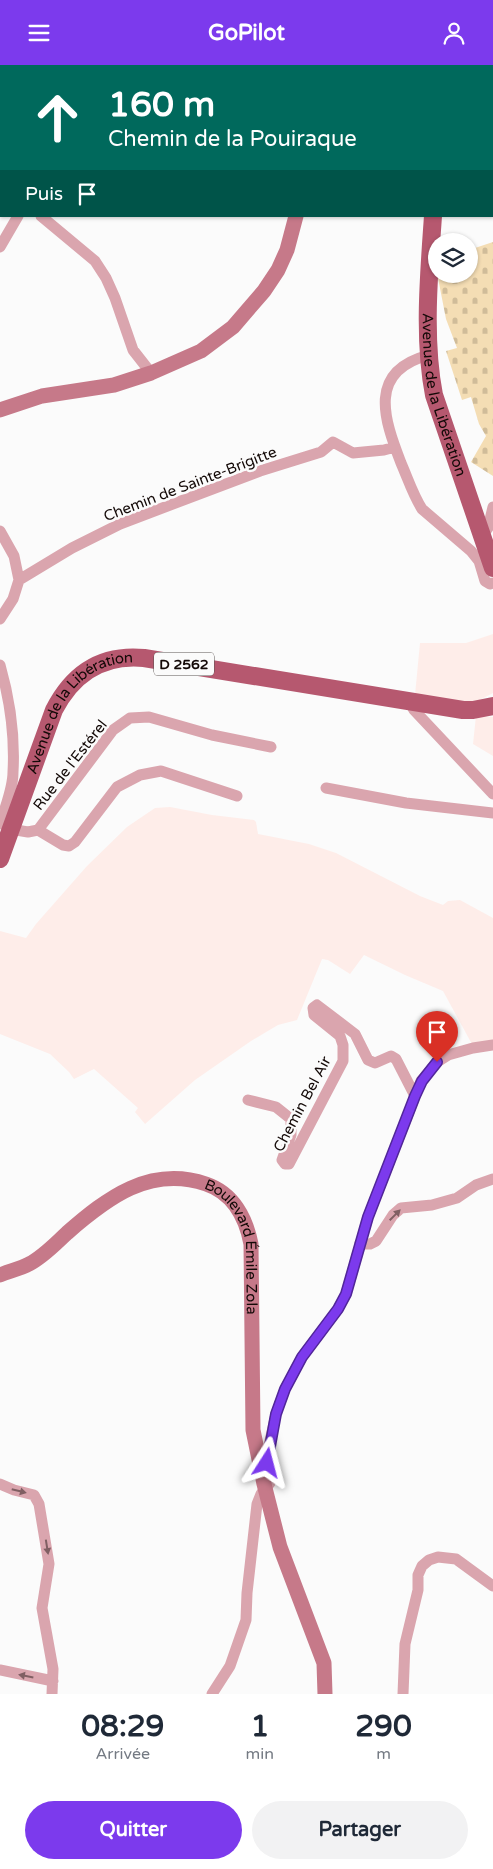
<!DOCTYPE html>
<html lang="fr">
<meta charset="utf-8">
<style>
body{margin:0;font-family:"Varela Round",sans-serif;background:#f2f2f3;color:#1f2937;height:100vh;display:flex;flex-direction:column;font-size:19px;white-space:nowrap}
*{box-sizing:border-box;margin:0}
p{font-size:16px;color:#747a83}
.icon{flex:none;width:28px;height:28px;fill:none;stroke:currentColor;stroke-width:2;stroke-linecap:round;stroke-linejoin:round}
.map{position:relative;height:1629px;overflow:hidden}
.panel{display:flex;flex-direction:column;background:#fff;flex:1}
.panel>*{flex:none}
.top-card{position:absolute;left:0px;top:0px;width:494px;height:152px;box-shadow:0 1px 4px #0004;background:#00695c;color:#fff;overflow:hidden}
.fabs{position:absolute;left:428px;top:168px;display:grid;gap:10px}
.fabs a{display:grid;place-items:center;width:50px;height:50px;border-radius:50%;background:#fff;box-shadow:0 1px 4px #0004;font-size:25px}
.pin{position:absolute;display:grid;place-items:center;width:42px;height:42px;color:#fff;margin:-51px -21px;border-radius:50% 50% 50% 0;rotate:-45deg;box-shadow:0 0 5px #0007}
.pin .icon{rotate:45deg}
.me{position:absolute;width:55px;margin:-28px;rotate:9deg;stroke-linejoin:round;filter:drop-shadow(0 0 4px #0008)}
.turn{display:flex;align-items:center;gap:18px;height:105px;padding:0 25px;font-size:22px}
.turn .icon{width:65px;height:65px;stroke-width:2.5}
.turn b{display:block;font-size:35px;line-height:42px}
.then{display:flex;align-items:center;height:48px;padding:0 25px;background:#0003;gap:10px;font-size:19px}
.eta{display:flex;justify-content:space-evenly;align-items:center;height:85px;text-align:center}
.eta b{font-size:30px;font-weight:700;line-height:35px}
.action{display:flex;gap:10px;margin-top:auto;padding:10px 25px}
.action a{flex:1;height:58px;border-radius:30px;background:#7c3aed;color:#fff;font-size:20px;font-weight:700;line-height:58px;text-align:center}
.action a+a{background:#f2f2f3;color:#1f2937}
header{display:flex;justify-content:space-between;align-items:center;height:65px;padding:0 25px;background:#7c3aed;color:#fff;font-size:22px;font-weight:700}
.map>svg:first-child{display:block}
</style>
<header><svg class="icon" aria-label="menu" viewBox="0 0 24 24"><path d="M4 6h16M4 12h16M4 18h16"/></svg>GoPilot<svg class="icon" aria-label="person" viewBox="0 0 24 24"><circle cx="12" cy="8" r="4"/><path d="M4 21q1-7 8-7t8 7"/></svg></header>
<div class="map">
<svg width="493" height="1629" viewBox="0 0 493 1629">
<defs>
<pattern id="cemetery-stones" width="16" height="16" patternUnits="userSpaceOnUse" patternTransform="scale(1.25)"><rect width="16" height="16" fill="#f4ddb4"/><path d="M2 7V4a2 2 0 0 1 4 0v3zM10 15v-3a2 2 0 0 1 4 0v3z" fill="#d0bc99"/></pattern>
</defs>
<rect width="100%" height="100%" fill="#fbfbfb"/>
<path fill="#feede9" d="M 493,569 L 493,628 L 472,639 L 415,630 L 420,578 L 466,578 Z
M 476,651 L 493,652 L 493,691 L 473,679 Z
M 170,742 L 212,750 L 254,755 L 256,757 L 258,769 L 309,779 L 336,788 L 420,831 L 443,840 L 448,836 L 460,835 L 493,853 L 493,977 L 473,981 L 443,926 L 405,910 L 364,890 L 350,909 L 328,895 L 322,894 L 297,955 L 278,960 L 251,976 L 195,1015 L 145,1059 L 135,1047 L 138,1043 L 94,1004 L 74,1014 L 69,1007 L 50,989 L 0,969 L 0,866 L 26,873 L 36,859 L 87,801 L 127,762 L 155,743 Z"/>
<path fill="url(#cemetery-stones)" d="M 493,177 L 493,411 L 471,397 L 486,371 L 479,359 L 471,332 L 462,335 L 446,286 L 457,283 L 446,254 L 438,213 L 445,209 L 469,209 L 469,185 Z"/>
<g fill="none" stroke-linecap="round" stroke-linejoin="round">
<path stroke="#e6abd0" stroke-width="11" d="M 176,0 L 177,1
M 240,1 L 240,0"/>
<path stroke="#daa5ae" stroke-width="11" d="M 17,0 L 18,1
M 97,0 L 98,1
M 371,0 L 373,1
M 492,22 L 493,23
M 0,123 L 1,123
M 41,151 L 95,196 L 106,213 L 115,233 L 133,285 L 151,308
M 0,182 L 18,151
M 429,290 C 367,306 384,354 401,398 C 408,414 413,430 422,444 L 471,486 L 479,496 L 485,516 L 490,519 L 493,518
M 0,466 L 14,491 L 19,515
M 482,471 L 488,463 L 493,442
M 0,554 L 13,534 L 19,515 L 72,483 L 120,459 L 260,406 L 321,387 L 333,377 L 353,388 L 384,385 L 395,382
M 0,600 C 10,635 15,671 13,707 C 13,724 5,742 0,759
M 409,636 L 414,645 L 493,729
M 326,723 L 406,738 L 493,748
M 10,764 L 28,767 L 38,765 L 113,665 L 130,653 L 149,652 L 212,670 L 271,682
M 38,765 L 63,780 L 69,781 L 75,777 L 117,722 L 140,710 L 161,706 L 237,731
M 248,1035 L 276,1042 L 291,1054 L 291,1070 L 282,1095 L 285,1099 L 289,1099 L 343,996 L 343,980 L 340,971 L 314,950 L 313,943 L 317,940 L 355,969 L 368,995 L 375,998 L 391,991 L 396,994 L 415,1031
M 360,1178 L 370,1179 L 376,1176 L 393,1150 L 401,1143 L 432,1140 L 457,1133 L 476,1120 L 493,1114
M 0,1419 L 14,1425 L 34,1430 L 39,1439 L 49,1499 L 42,1543 L 53,1604 L 52,1629
M 0,1605 L 53,1616
M 212,1629 L 230,1601 L 246,1555 L 247,1528 L 257,1439 L 261,1429 L 270,1418 L 267,1397 L 268,1385 L 276,1349 L 285,1324 L 302,1292 L 338,1244 L 346,1229 L 368,1152 L 421,1016 L 437,997 L 448,990 L 473,983 L 493,980
M 403,1629 L 405,1579 L 418,1525 L 418,1510 L 422,1501 L 429,1495 L 438,1492 L 456,1494 L 493,1521"/>
<g stroke="#c67989" stroke-width="15">
<path d="M 332,1 L 332,0"/>
<path d="M 0,345 L 42,331 L 114,320 L 151,308 L 201,286 L 233,262 L 264,226 L 278,205 L 287,185 L 296,151"/>
<path id="s1" d="M 0,1210 C 9,1206 20,1204 29,1199 C 43,1192 55,1179 67,1168 C 107,1133 150,1100 206,1119 C 233,1128 246,1153 251,1179 L 253,1365 L 264,1419 L 280,1482 L 324,1598 L 325,1629"/>
</g>
<g stroke="#b6586f" stroke-width="18">
<path d="M 492,50 L 493,50"/>
<path id="s2" d="M 433,151 C 429,208 423,274 434,330 L 493,503"/>
<path id="s3" d="M 0,794 L 54,645 C 73,608 102,589 144,593 L 463,645 L 473,645 L 493,641"/>
</g>
</g>
<defs><path id="oneway-solid" d="M-6-.8H1V-3.2L6.5 0L1 3.2V.8H-6Z" transform="scale(1.25)"/></defs>
<g fill="#805f63">
<use href="#oneway-solid" transform="translate(395 1150) rotate(-45)"/>
<use href="#oneway-solid" transform="translate(19 1426) rotate(14)"/>
<use href="#oneway-solid" transform="translate(47 1482) rotate(81)"/>
<use href="#oneway-solid" transform="translate(26 1611) rotate(-169)"/>
</g>
<g fill="none" stroke-linecap="round" stroke-linejoin="round">
<g stroke="#51269a" stroke-width="12">
<path id="route" d="M 267,1398 L 276,1349 L 285,1324 L 302,1292 L 338,1244 L 346,1229 L 368,1152 L 415,1031 L 422,1016 L 437,997"/>
</g>
<use href="#route" stroke="#7c3aed" stroke-width="9"/>
</g>
<g text-anchor="middle" stroke-width="5" stroke-linejoin="round" paint-order="stroke">
<rect fill="#fbfbfb" stroke="#595250" stroke-width="1" x="154" y="587.5" width="60" height="23" rx="4"/>
<g font-size="14" font-weight="bold" fill="#130907">
<text x="184" y="604">D 2562</text>
</g>
<g font-size="15" fill="#130907" stroke="#fbfbfb">
<text dy="5" stroke="none"><textPath href="#s2" startOffset="181">Avenue de la Libération</textPath></text>
<text transform="translate(190 419) rotate(-21)" y="5">Chemin de Sainte-Brigitte</text>
<text dy="5" stroke="none"><textPath href="#s3" startOffset="175">Avenue de la Libération</textPath></text>
<text transform="translate(70 700) rotate(-52)" y="5">Rue de l'Estérel</text>
<text transform="translate(302 1039) rotate(-62)" y="5">Chemin Bel Air</text>
<text dy="5" stroke="none"><textPath href="#s1" startOffset="310">Boulevard Émile Zola</textPath></text>
</g>
</g>
</svg>
<div class="fabs">
<a><svg class="icon" aria-label="layers" viewBox="0 0 24 24"><path d="M12 4l9 5-9 5-9-5zM3 14l9 5 9-5"/></svg></a>
</div>
<div class="pin" style="left:437px;top:997px;background:#d93025"><svg class="icon" aria-label="arrive" viewBox="0 0 24 24"><path d="M6 21V4h12l-3 4 3 4H6"/></svg></div>
<svg class="me" style="left:267px;top:1398px" viewBox="-20 -20 40 40"><path d="M0-17L14 15 0 8-14 15z" fill="#7c3aed" stroke="#fff" stroke-width="4"/></svg>
<div class="top-card">
<div class="turn"><svg class="icon" aria-label="ahead" viewBox="0 0 24 24"><path d="M12 20V5M6 11l6-6 6 6"/></svg><div><b>160 m</b>Chemin de la Pouiraque</div></div>
<div class="then">Puis<svg class="icon" aria-label="arrive" viewBox="0 0 24 24"><path d="M6 21V4h12l-3 4 3 4H6"/></svg></div>
</div>
</div>
<section class="panel">
<div class="eta">
<div><b>08:29</b><p>Arrivée</p></div>
<div><b>1</b><p>min</p></div>
<div><b>290</b><p>m</p></div>
</div>
<div class="action"><a>Quitter</a><a>Partager</a></div>
</section>
